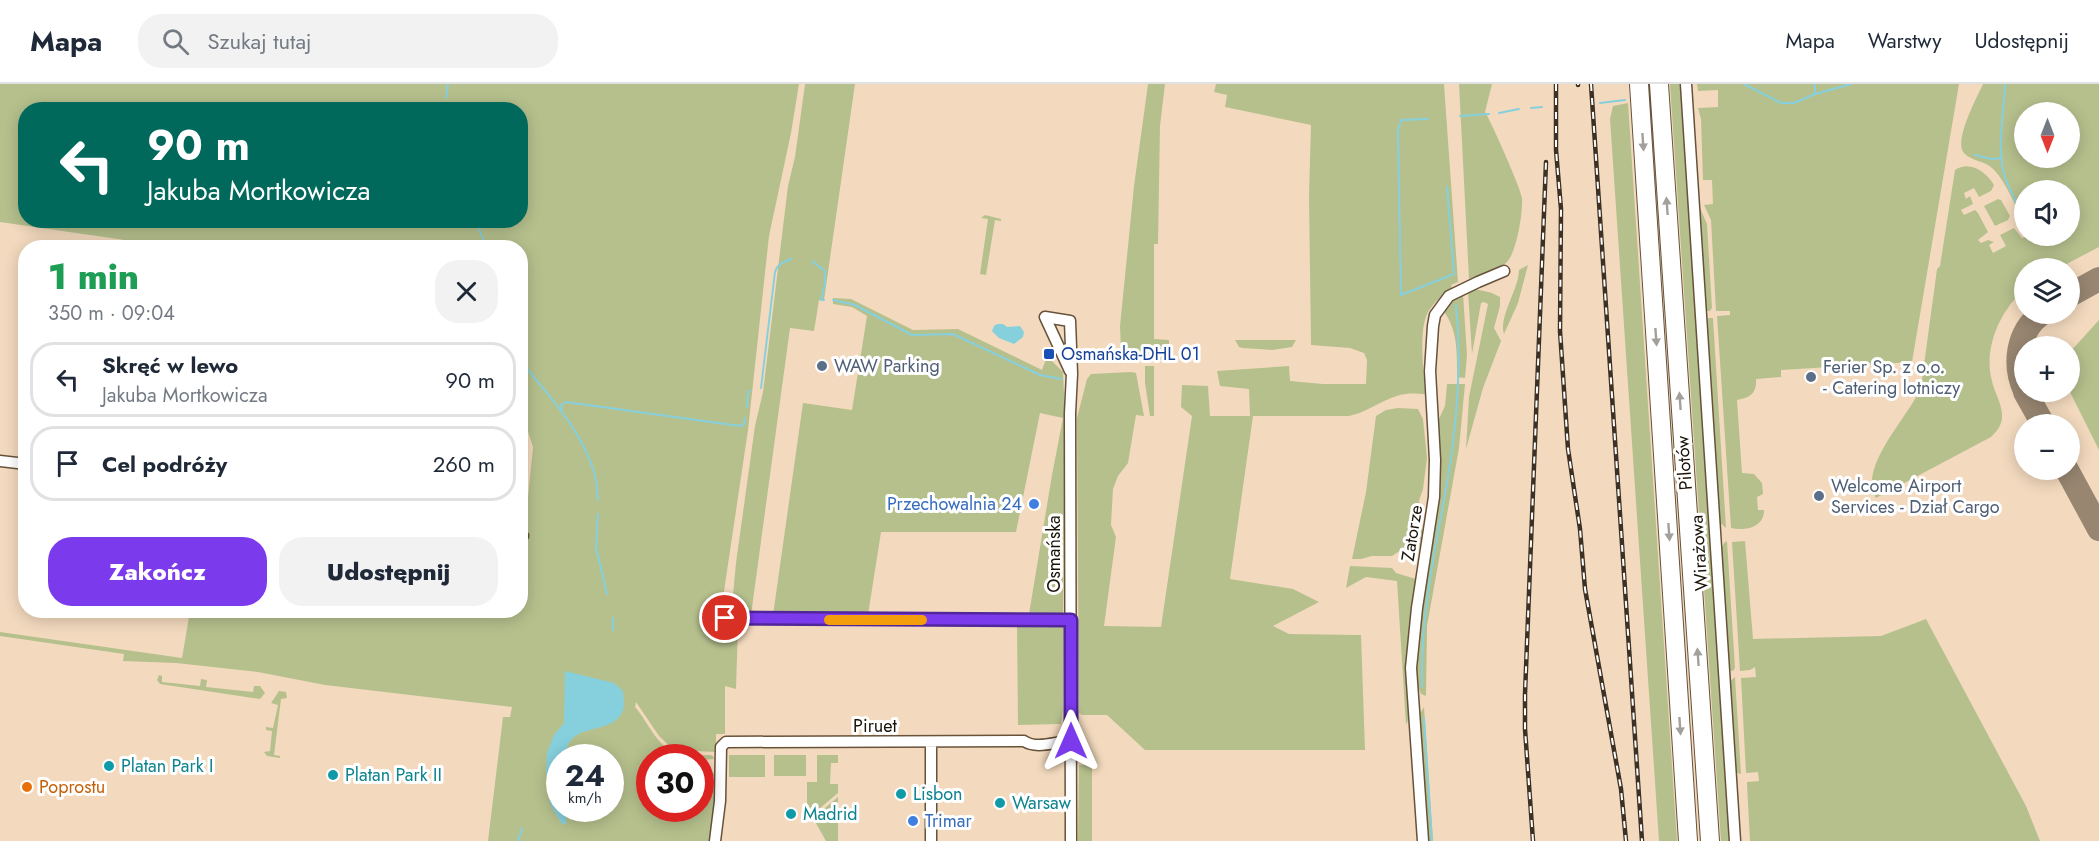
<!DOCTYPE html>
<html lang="pl">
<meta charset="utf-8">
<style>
body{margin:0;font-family:Jost,sans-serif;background:#f2f2f3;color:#1f2937;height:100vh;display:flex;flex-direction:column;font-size:22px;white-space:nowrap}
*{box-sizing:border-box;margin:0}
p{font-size:20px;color:#747a83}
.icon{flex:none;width:33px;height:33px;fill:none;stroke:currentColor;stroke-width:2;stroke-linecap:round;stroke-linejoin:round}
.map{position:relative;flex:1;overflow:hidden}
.side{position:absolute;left:18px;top:156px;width:510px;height:378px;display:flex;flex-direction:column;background:#fff;border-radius:24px;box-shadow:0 3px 15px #0003}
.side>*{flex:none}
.banner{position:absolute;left:18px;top:18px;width:510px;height:126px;border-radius:24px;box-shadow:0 3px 15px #0003;background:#00695c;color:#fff;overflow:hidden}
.needle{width:39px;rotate:180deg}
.controls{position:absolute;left:2014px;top:18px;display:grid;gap:12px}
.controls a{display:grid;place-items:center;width:66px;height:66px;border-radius:50%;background:#fff;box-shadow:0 3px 15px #0003;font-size:30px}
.speed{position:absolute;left:546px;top:660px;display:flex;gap:12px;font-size:30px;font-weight:700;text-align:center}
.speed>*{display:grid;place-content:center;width:78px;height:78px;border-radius:50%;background:#fff;box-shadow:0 3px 15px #0003;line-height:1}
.speed small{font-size:15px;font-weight:400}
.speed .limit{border:9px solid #d22;background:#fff;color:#111}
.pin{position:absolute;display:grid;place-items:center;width:51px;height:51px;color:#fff;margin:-26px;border:3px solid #fff;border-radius:50%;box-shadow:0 2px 6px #0007}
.me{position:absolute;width:66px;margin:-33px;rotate:0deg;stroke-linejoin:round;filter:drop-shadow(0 0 4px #0008)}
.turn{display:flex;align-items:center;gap:21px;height:126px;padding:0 30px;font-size:27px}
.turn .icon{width:78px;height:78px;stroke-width:2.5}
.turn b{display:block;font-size:42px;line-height:51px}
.round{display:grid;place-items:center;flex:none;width:63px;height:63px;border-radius:24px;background:#f2f2f3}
.overview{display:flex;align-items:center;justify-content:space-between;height:102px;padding:0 30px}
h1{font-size:36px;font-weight:800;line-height:45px;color:#1e9e55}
.action{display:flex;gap:12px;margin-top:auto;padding:12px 30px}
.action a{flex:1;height:69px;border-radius:24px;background:#7c3aed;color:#fff;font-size:24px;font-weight:800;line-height:69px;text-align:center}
.action a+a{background:#f2f2f3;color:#1f2937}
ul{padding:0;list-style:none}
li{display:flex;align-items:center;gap:18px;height:75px;margin:0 12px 9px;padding:0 18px;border:3px solid #e0e1e3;border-radius:24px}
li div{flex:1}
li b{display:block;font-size:22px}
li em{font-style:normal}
header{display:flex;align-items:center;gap:36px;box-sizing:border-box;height:84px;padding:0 30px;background:#fff;border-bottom:2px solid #e0e1e3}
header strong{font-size:28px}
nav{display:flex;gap:33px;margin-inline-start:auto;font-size:21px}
.search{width:420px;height:54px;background:#f2f2f3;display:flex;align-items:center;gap:15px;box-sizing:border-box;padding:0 21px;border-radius:24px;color:#747a83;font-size:22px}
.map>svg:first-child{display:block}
</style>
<header>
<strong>Mapa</strong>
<div class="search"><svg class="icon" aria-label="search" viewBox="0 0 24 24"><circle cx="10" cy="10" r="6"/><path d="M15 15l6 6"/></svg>Szukaj tutaj</div>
<nav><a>Mapa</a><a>Warstwy</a><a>Udostępnij</a></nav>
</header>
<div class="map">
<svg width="2099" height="757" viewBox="0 0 2099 757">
<rect width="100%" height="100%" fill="#f3dabe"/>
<path fill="#b6c08d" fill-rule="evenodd" d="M 0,0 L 799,0 L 791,49 L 769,152 L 748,346 L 719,541 L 738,541 L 736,605 L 725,602 L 725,650 L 716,650 L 716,668 L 674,666 L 659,652 L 636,618 L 635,623 C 648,637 659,668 681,670 C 690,672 701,671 710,671 L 713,672 L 714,675 L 701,676 L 700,674 L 650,674 L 650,724 L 700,724 L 701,681 L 709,680 L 710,689 L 716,689 L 716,692 L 709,692 L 709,701 L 716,701 L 716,722 L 711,757 L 488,757 L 503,633 L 510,633 L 512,623 L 325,601 L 258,588 L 176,579 L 123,577 L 124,570 L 0,552 L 0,548 L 182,574 L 190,527 L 520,526 L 521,443 L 525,444 L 533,363 L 521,326 L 520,164 L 180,164 L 0,138 ZM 26,26 L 520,26 L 520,136 L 26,136 ZM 560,674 L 610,674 L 610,724 L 560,724 Z
M 805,0 L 855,0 L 824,216 L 819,216 L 814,247 L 790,244 L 751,531 L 735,530 L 732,521 L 736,479 L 755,342 L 763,308 L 788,102 L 795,73 Z
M 1148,0 L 1165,0 L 1160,42 L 1158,160 L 1154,160 L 1154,255 L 1169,256 L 1169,268 L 1164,276 L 1154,276 L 1154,267 L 1121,267 L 1120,242 L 1134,102 Z
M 1216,0 L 1444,0 L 1458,198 L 1451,201 L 1452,204 C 1443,211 1434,218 1428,228 C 1418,247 1424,288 1425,310 C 1419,310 1412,309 1406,310 C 1387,312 1369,328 1349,332 L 1253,332 L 1230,495 L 1293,505 L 1319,518 L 1273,542 L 1289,550 L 1361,551 L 1365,666 L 1145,666 L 1107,631 L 1082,631 L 1079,629 L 1077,334 L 1087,295 L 1091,290 L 1131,288 L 1136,289 L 1144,332 L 1136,331 L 1128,379 L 1118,392 L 1113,405 L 1111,441 L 1116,453 L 1104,542 L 1161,543 L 1192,332 L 1181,323 L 1182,301 L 1208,302 L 1210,332 L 1250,332 L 1249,305 L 1220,302 L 1217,287 L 1289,282 L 1290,297 L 1323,300 L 1366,300 L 1367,276 L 1364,269 L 1350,264 L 1311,261 L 1309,112 L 1311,41 L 1225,23 L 1227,11 L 1214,8 Z
M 1459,0 L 1492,0 L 1485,28 C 1490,35 1522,107 1522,114 C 1523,129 1517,167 1507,178 C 1498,187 1480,191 1469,195 Z
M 1670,0 L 1682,0 L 1729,757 L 1721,757 Z
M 1697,0 L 1959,0 L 1912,278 L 1781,286 L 1781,293 L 1756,295 C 1757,309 1750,314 1737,316 L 1742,389 L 1754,390 L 1762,399 L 1763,410 L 1757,413 L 1758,426 L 1764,426 C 1764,444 1745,447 1731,444 L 1717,232 L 1730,231 L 1730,227 L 1716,227 L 1711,136 L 1704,121 L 1713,120 L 1712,96 L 1703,96 L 1701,35 L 1698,24 L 1718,23 L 1718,6 L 1698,7 Z
M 1983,0 L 2099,0 L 2099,163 L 2059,184 L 2025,184 L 2025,205 C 2000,226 1983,265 1992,297 C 1994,308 2003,321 2002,333 C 2002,341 1997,347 1991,353 L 1876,414 C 1857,383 1909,333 1921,303 L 1937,185 L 1940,182 L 1955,86 C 1969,76 1986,87 1994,101 L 1991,107 L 1979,113 L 1974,104 L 1964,109 L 1966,115 L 1970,112 L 1973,120 L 1961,126 L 1964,131 L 1975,126 L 1978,129 L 1988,148 L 1978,156 L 1981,159 L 1988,156 L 1994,158 L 1989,161 L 1993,169 L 2006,162 L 2000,151 L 2014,144 L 2022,154 L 2027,152 L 2070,152 L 2070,106 L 2025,106 L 2025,140 C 2016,124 2006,97 1992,84 C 1985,77 1971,77 1964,69 C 1953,58 1977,13 1983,0 ZM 2025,28 L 2070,28 L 2070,74 L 2025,74 Z
M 1628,19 L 1677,757 L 1659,757 L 1610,35 L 1613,22 Z
M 1698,108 L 1700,124 L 1707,140 L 1712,224 L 1710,227 L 1704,227 Z
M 1998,115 L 2001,116 L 2010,132 L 2008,136 L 1995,142 L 1984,122 Z
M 985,131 L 1001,135 L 1001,137 L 995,136 L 986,191 L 980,190 L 988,135 L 981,134 Z
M 1528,181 L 1518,219 L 1504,250 C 1498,233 1519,205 1519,186 Z
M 1475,205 L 1492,209 L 1500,213 L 1500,222 L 1494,244 L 1501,257 L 1483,304 L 1466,365 L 1469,313 L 1488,220 L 1484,218 L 1481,219 L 1472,270 L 1468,207 Z
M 1463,209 L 1467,271 L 1465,294 L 1457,293 C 1457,268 1458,245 1442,225 L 1447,218 Z
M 833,214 L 851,215 L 913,246 L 958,245 L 1042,286 L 1047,272 L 1063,288 L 1065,330 L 1063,528 L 1061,531 L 1033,532 L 1029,530 L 1052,391 L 1063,334 L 1040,329 L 1016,448 L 881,448 L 868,531 L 773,531 L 803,319 L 852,326 L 867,232 L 852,223 L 833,220 Z
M 1709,234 L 1713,234 L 1726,444 L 1719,438 L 1706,236 Z
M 2099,236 L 2099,366 L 2070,308 L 2070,268 Z
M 1235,256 L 1296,256 L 1292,263 L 1272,266 L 1243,264 L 1239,263 Z
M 1145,282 L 1154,282 L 1154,332 L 1150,332 L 1145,299 Z
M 1447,300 L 1465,300 L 1459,364 L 1427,542 L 1426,612 L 1421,610 L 1418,603 L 1415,574 L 1424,498 L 1437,426 L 1440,392 L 1438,337 L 1445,322 Z
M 1398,324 L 1418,325 L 1423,335 L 1427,374 L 1423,405 L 1419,417 L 1422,427 L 1422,449 L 1419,465 L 1401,466 L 1392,472 L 1372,472 L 1361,475 L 1352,475 L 1366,408 L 1376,332 L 1386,326 Z
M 1727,457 L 1735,584 L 1733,587 L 1729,586 L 1720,468 L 1724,459 Z
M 1745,457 L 1753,555 L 1881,552 L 1926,535 L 2026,722 L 2040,757 L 1750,757 L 1747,700 L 1747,698 L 1759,697 L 1758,688 L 1746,689 L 1741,594 L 1756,593 L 1755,583 L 1750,586 L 1740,587 L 1732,458 Z
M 1350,482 L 1392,484 L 1396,489 L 1416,495 L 1407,575 L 1409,634 L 1406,641 L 1397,497 L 1366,493 L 1346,504 Z
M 1030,539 L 1062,541 L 1064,543 L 1063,626 L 1061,640 L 1018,641 L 1017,542 L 1030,541 Z
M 159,591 L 162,592 L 162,598 L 200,602 L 201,595 L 207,596 L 206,603 L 253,608 L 254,602 L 260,602 L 265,609 L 260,615 L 160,600 L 157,596 Z
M 1735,593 L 1741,690 L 1735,688 L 1730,597 Z
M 279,607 L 286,608 L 287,614 L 281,615 L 274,671 L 280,672 L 280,674 L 267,672 L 264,668 L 270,667 L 272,647 L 266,646 L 266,643 L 273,644 L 278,621 L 271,619 Z
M 1424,623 L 1433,757 L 1426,757 L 1418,633 Z
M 729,671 L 765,671 L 765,693 L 729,693 Z
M 774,671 L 806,671 L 806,692 L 774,692 Z
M 817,671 L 838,671 L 838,679 L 831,679 L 830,700 L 838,700 L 838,709 L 812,731 L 807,722 L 807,698 L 817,698 Z
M 1079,681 L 1092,681 L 1092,757 L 1078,757 Z
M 838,713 L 838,757 L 826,757 L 813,734 Z"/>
<path fill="#86d0dd" d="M 997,240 L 1003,240 L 1007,243 L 1020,242 L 1024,248 L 1023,253 L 1014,260 L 999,254 L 992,247 L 994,242 Z
M 565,587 L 614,599 L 623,607 C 623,613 625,620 623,626 C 613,654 566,635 566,673 L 560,674 L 560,724 L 566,725 L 566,740 L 562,740 L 550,720 L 546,687 L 547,669 L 554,651 L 564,639 Z"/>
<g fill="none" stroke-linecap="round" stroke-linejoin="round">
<path stroke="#86d0dd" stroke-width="2" d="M 1744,0 L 1781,19 L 1794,19 L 1815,10 L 1851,0
M 1815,0 L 1815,9
M 2005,0 C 2004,27 1996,67 2005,93 C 2010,108 2018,122 2025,135
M 446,14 L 448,0
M 1600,19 L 1625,16
M 1531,24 L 1542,23
M 445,26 L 445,24
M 1499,29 L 1519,25
M 1460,32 L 1489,30
M 1428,35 L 1401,36 L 1398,47 L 1401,211 L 1454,190 L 1447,103
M 1975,71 L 1991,75 L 2002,74
M 476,136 L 486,164
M 812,177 L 825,187 L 825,199 L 821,216 L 824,216
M 833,216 L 855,221 L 912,251 L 953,250 L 1040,291 L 1062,295
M 520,276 C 548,311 581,345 594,388 C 597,397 597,407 598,416
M 761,304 L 775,188 C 777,180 784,178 791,175
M 747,323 L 748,308 L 750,307
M 562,328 L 561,321 L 566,318 L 740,342 L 744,340 L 745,334
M 598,430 L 596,464 L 607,510
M 613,546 L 613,534
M 1422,603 C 1420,533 1435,467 1447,399 C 1457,340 1462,280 1456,221
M 1424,634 L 1432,757
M 518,757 L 522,744"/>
<path stroke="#988671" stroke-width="24" d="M 2070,211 L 2099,195
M 2025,307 C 2013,281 2017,248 2041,230
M 2025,308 L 2043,340
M 2067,386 L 2099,445"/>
<g stroke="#67523a" stroke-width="13">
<path id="street" d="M 1686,0 L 1735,757
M 1045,233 L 1070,237 L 1072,290 L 1070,329 L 1071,757
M 1045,233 L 1070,287
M 0,377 L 26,380
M 520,452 L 523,452
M 725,534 L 1070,536
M 931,658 L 931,757
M 715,757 L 720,717 L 721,663 L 726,658 L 1024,657 C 1037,666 1057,657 1071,657
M 1423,757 L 1411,584 L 1417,524 L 1434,413 L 1435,376 L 1430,287 L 1433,242 L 1435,231 L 1449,212 L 1478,198 L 1504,187"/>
</g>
<g stroke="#67523a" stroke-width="20">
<path id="highway" d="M 1639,0 L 1688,757
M 1659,0 L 1710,757"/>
</g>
<use href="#street" stroke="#fff" stroke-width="10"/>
<use href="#highway" stroke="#fff" stroke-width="18"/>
<g stroke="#3c3124" stroke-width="4.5">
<path id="rail" d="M 1556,0 L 1556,66 L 1561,125 L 1560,247 L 1568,365 L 1580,445 L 1585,505 L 1621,705 L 1626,757
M 1578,0 L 1578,1
M 1591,0 L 1642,757
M 1533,757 L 1525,645 L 1525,610 L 1546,78"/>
</g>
<use href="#rail" stroke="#fff" stroke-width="2" stroke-dasharray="7" stroke-linecap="butt"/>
</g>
<defs><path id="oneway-solid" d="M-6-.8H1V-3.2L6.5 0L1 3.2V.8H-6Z" transform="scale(1.5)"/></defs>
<g fill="#a3a09c">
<use href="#oneway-solid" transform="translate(1643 58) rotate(86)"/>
<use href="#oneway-solid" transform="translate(1667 122) rotate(-94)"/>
<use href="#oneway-solid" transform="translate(1656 253) rotate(86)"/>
<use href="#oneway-solid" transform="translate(1680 317) rotate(-94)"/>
<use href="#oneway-solid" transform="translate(1669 448) rotate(86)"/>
<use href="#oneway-solid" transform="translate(1698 573) rotate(-94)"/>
<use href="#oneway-solid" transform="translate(1680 642) rotate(86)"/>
</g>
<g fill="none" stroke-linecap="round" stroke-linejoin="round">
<g stroke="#51269a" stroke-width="15">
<path id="route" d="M 725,534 L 1071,536 L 1071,657"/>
</g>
<use href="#route" stroke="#7c3aed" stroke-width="10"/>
<path stroke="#f59e0b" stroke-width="10" d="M 829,536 L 922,536"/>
</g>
<rect fill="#1a4fb4" stroke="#fff" stroke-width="2" x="1043" y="264" width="12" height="12" rx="3"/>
<g fill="#5c6f8a" stroke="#fff" stroke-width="2">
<circle cx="822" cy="282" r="6"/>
<circle cx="1811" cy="293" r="6"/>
<circle cx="1819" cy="412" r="6"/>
</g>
<g fill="#3f7fe0" stroke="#fff" stroke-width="2">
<circle cx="1034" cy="420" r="6"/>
<circle cx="913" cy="737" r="6"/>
</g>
<g fill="#0f9aa8" stroke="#fff" stroke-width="2">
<circle cx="109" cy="682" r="6"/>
<circle cx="333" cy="691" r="6"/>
<circle cx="901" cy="710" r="6"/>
<circle cx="1000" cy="719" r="6"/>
<circle cx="791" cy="730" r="6"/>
</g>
<circle fill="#e8710a" stroke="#fff" stroke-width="2" cx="27" cy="703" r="6"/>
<g text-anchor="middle" stroke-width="6" stroke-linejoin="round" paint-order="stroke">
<g font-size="18" fill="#164399" stroke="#fff" text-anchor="start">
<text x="1061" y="276">Osmańska-DHL 01</text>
</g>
<g font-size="18" fill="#4e5e75" stroke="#fff" text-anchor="start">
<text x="834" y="288">WAW Parking</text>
<text x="1823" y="289">Ferier Sp. z o.o.<tspan x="1823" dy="21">- Catering lotniczy</tspan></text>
<text x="1831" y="408">Welcome Airport<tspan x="1831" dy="21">Services - Dział Cargo</tspan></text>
</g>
<g font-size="18" fill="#1a1208" stroke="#fff">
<text transform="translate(1684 379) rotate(-94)" y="6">Pilotów</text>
<text transform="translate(1412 449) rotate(-81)" y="6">Zatorze</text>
<text transform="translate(1699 469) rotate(-94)" y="6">Wirażowa</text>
<text transform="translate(1054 470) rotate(-90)" y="6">Osmańska</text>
<text x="875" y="648">Piruet</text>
</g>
<g font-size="18" fill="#366cbe" stroke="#fff" text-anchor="end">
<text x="1022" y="426">Przechowalnia 24</text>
<text x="925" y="743" text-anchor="start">Trimar</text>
</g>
<g font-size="18" fill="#0d838f" stroke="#fff" text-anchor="start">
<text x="121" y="688">Platan Park I</text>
<text x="345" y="697">Platan Park II</text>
<text x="913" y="716">Lisbon</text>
<text x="1012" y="725">Warsaw</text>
<text x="803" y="736">Madrid</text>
</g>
<g font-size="18" fill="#c56008" stroke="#fff" text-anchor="start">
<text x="39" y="709">Poprostu</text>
</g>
</g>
</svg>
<div class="controls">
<a><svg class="needle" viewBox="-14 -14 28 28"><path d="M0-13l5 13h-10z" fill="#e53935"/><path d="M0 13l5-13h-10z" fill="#747a83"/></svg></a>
<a><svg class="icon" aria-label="sound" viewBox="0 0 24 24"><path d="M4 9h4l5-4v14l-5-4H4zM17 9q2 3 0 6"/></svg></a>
<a><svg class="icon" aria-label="layers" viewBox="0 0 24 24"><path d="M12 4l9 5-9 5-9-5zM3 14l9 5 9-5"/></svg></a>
<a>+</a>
<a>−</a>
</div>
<div class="speed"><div>24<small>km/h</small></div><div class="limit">30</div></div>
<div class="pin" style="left:725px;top:534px;background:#d93025"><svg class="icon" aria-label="arrive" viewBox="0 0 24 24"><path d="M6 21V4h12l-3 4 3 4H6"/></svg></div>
<svg class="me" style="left:1071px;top:657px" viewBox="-20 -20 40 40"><path d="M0-17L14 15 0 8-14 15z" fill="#7c3aed" stroke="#fff" stroke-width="4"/></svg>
<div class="banner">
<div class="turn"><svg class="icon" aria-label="left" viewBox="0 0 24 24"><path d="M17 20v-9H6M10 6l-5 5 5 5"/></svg><div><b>90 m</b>Jakuba Mortkowicza</div></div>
</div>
<section class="side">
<div class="overview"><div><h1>1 min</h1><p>350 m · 09:04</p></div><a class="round"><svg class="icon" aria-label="close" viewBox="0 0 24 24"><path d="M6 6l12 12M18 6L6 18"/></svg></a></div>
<ul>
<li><svg class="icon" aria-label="left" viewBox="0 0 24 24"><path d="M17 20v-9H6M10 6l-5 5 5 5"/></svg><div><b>Skręć w lewo</b><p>Jakuba Mortkowicza</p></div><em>90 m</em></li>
<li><svg class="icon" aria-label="arrive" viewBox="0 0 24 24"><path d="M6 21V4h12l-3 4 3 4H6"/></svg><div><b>Cel podróży</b></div><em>260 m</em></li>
</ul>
<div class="action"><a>Zakończ</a><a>Udostępnij</a></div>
</section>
</div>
